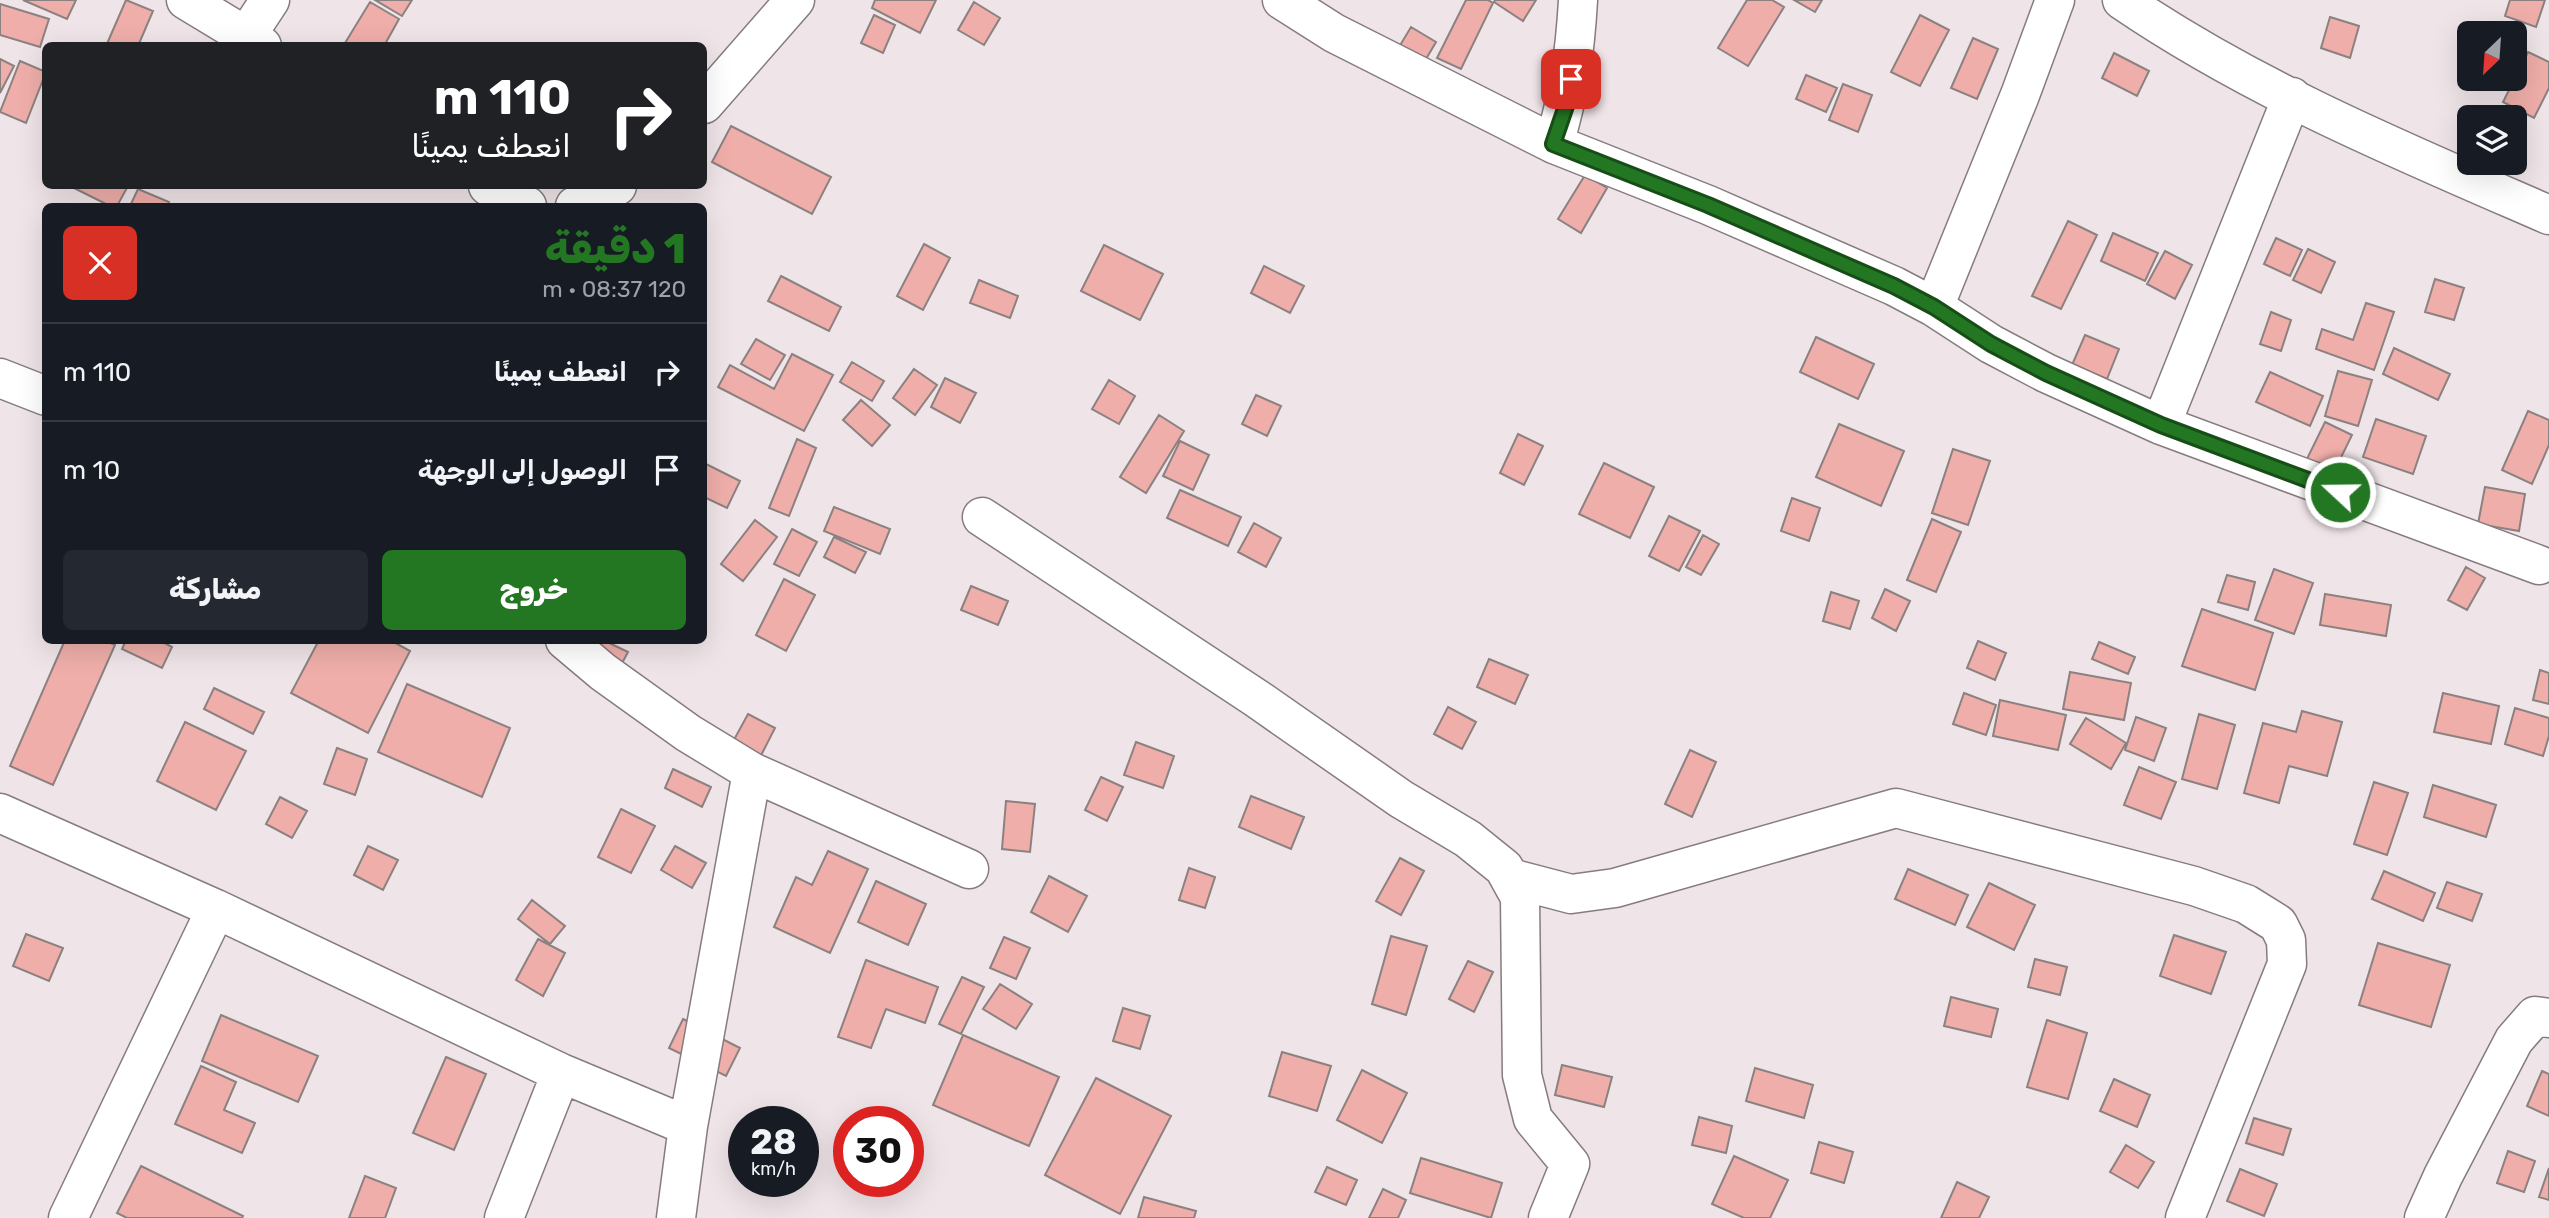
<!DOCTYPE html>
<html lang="ar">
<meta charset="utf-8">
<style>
body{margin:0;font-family:Rubik,"Noto Sans Arabic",sans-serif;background:#242831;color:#f1f3f6;direction:rtl;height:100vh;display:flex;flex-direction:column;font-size:26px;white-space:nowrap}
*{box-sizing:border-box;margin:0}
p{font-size:23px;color:#9ea1a6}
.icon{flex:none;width:38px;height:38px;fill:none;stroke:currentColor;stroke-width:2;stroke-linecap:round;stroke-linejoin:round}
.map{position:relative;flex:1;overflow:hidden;direction:ltr}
.side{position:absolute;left:42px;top:203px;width:665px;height:441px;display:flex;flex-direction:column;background:#171b24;border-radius:10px;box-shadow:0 7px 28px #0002;direction:rtl}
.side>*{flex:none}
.hud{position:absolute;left:42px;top:42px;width:665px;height:147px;border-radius:10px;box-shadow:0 7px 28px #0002;direction:rtl;background:#202124;color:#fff;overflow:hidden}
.needle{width:46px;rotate:205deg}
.controls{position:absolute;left:2457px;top:21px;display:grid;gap:14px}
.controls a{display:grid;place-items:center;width:70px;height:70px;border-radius:10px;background:#171b24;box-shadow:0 7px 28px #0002;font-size:35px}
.speed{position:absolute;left:728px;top:1106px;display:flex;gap:14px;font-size:35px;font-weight:700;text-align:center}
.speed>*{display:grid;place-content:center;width:91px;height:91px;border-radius:50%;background:#171b24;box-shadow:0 7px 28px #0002;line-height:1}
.speed small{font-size:18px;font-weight:400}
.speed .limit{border:10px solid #d22;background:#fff;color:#111}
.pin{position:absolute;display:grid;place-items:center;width:60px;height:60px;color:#fff;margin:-30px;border-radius:14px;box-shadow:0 4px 10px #0006}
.me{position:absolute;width:77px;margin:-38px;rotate:291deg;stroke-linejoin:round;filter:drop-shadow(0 0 5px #0008)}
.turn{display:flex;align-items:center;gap:24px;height:147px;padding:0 21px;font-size:32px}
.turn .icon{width:91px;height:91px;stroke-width:2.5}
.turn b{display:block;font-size:49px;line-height:60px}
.round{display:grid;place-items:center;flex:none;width:74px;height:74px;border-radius:10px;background:#242831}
.overview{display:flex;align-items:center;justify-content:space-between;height:119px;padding:0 21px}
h1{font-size:42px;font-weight:800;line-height:52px;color:#237723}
.cta{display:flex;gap:14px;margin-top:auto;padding:14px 21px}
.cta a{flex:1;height:80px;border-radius:10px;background:#237723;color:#fff;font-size:28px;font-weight:800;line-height:80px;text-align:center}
.cta a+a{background:#242831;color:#f1f3f6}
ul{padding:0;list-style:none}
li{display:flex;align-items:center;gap:21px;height:98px;padding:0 21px;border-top:2px solid #363941}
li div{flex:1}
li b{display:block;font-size:26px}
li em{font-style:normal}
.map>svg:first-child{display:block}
</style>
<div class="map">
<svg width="2549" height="1218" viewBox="0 0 2549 1218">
<rect width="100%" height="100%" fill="#efe4e8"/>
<path fill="#efaea9" stroke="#8b8180" stroke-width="2" d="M 23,0 L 76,0 L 67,19 Z
M 126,0 L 153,11 L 138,46 L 106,46 Z
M 375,0 L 412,0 L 402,16 Z
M 875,0 L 936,0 L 920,33 L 872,8 Z
M 1466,0 L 1488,0 L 1493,3 L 1461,69 L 1437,58 Z
M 1495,0 L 1536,0 L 1523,21 L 1494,2 Z
M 1747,0 L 1772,0 L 1784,7 L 1748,66 L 1718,48 Z
M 1794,0 L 1822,0 L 1815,12 Z
M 2510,0 L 2545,0 L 2536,27 L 2505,16 Z
M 370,2 L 399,19 L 384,46 L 348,46 L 345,43 Z
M 974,2 L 1000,18 L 984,45 L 958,30 Z
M 0,4 L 49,19 L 40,47 L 0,35 Z
M 874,15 L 895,25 L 883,53 L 861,43 Z
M 1920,15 L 1949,30 L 1920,86 L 1891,72 Z
M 2330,17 L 2359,26 L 2350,58 L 2321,48 Z
M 1411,27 L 1436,42 L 1419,71 L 1393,57 Z
M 1973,38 L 1998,49 L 1977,99 L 1951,88 Z
M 2528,52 L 2549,62 L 2549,88 L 2534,118 L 2503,102 Z
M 2114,53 L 2149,71 L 2137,96 L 2102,78 Z
M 0,59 L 14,66 L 0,93 Z
M 20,61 L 46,72 L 26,123 L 0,112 Z
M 1806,75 L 1837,88 L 1826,112 L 1796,99 Z
M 1843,84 L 1872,95 L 1858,132 L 1829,120 Z
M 731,126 L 831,177 L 812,214 L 712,162 Z
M 1585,175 L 1607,188 L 1581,233 L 1558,219 Z
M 70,186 L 128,186 L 117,206 L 110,206 Z
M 138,189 L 169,202 L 167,206 L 130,206 Z
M 2068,221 L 2097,235 L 2061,309 L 2032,296 Z
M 2113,233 L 2158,253 L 2145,281 L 2101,261 Z
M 2276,238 L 2302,250 L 2290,276 L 2264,264 Z
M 924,244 L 950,258 L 923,310 L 897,296 Z
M 1104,245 L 1163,274 L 1140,320 L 1081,291 Z
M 2308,249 L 2335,262 L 2321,293 L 2293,280 Z
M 2165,251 L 2192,265 L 2175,299 L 2147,284 Z
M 1264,266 L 1304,286 L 1290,313 L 1251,293 Z
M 781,276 L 841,307 L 829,331 L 768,301 Z
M 2435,279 L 2464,288 L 2454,320 L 2425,312 Z
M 979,280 L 1018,296 L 1010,318 L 970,303 Z
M 2366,303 L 2394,312 L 2374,370 L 2316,349 L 2322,329 L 2353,340 Z
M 2271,312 L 2291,320 L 2281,351 L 2260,344 Z
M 2085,335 L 2119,349 L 2107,379 L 2072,365 Z
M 1816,337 L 1874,364 L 1858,399 L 1800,372 Z
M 756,339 L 785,355 L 770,380 L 741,364 Z
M 2394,348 L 2450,374 L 2438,400 L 2383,374 Z
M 792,354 L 833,375 L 804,431 L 718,387 L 730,365 L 774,389 Z
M 852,362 L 884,381 L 872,401 L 840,382 Z
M 914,369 L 937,385 L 915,415 L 893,398 Z
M 2338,371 L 2372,380 L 2358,426 L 2325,416 Z
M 2270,372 L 2323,396 L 2310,426 L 2256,402 Z
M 945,378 L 976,393 L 960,423 L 931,407 Z
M 1109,380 L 1135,396 L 1119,424 L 1092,409 Z
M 1256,395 L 1281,406 L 1267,436 L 1242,424 Z
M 861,400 L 890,425 L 872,446 L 843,420 Z
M 2528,411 L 2549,420 L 2549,445 L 2532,484 L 2502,470 Z
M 1159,415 L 1184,431 L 1146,493 L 1120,477 Z
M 2376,419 L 2426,436 L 2413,474 L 2363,457 Z
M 2325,422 L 2352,435 L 2330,480 L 2303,467 Z
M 1839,424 L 1904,451 L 1881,506 L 1816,477 Z
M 1518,434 L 1543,446 L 1524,485 L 1500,473 Z
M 797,439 L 816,448 L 789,516 L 769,508 Z
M 1180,441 L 1209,455 L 1193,490 L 1163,476 Z
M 1953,449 L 1990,461 L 1968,525 L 1932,513 Z
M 704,463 L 740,481 L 727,508 L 704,497 Z
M 1604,463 L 1654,487 L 1630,538 L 1579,514 Z
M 2485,487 L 2525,494 L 2519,531 L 2478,524 Z
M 1180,490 L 1241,517 L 1228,546 L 1167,518 Z
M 1792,498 L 1820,508 L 1809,541 L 1781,531 Z
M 834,507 L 890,529 L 880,554 L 824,531 Z
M 1669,516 L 1700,531 L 1679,571 L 1649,556 Z
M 1932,519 L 1961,532 L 1936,592 L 1907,580 Z
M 755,520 L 777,537 L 743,581 L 721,564 Z
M 1254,523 L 1281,538 L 1266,567 L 1238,552 Z
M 792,529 L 817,542 L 799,576 L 774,564 Z
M 1703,535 L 1719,544 L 1701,575 L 1686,567 Z
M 834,537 L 866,552 L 855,573 L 824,557 Z
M 2466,567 L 2485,578 L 2467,610 L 2448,600 Z
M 2274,569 L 2313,583 L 2294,634 L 2255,620 Z
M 2227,575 L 2255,582 L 2248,610 L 2218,602 Z
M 784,579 L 815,595 L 786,651 L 756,635 Z
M 971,586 L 1008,601 L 998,625 L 961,610 Z
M 1885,589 L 1910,601 L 1896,631 L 1872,618 Z
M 1831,592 L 1859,601 L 1850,629 L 1823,621 Z
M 2325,594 L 2391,605 L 2386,636 L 2320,625 Z
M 2202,609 L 2273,633 L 2255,690 L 2182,666 Z
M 65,640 L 104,640 L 115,645 L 53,785 L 10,766 Z
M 126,640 L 159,640 L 172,647 L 162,668 L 122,649 Z
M 319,640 L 390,640 L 410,651 L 368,733 L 291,693 Z
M 603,640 L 628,652 L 611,684 L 587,671 Z
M 1978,641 L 2006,653 L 1995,680 L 1967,668 Z
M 2099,642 L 2135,657 L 2128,674 L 2092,659 Z
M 1489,659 L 1528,675 L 1515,704 L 1477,687 Z
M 2540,670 L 2549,673 L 2549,704 L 2533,700 Z
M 2070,672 L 2131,683 L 2124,720 L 2063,709 Z
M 407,684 L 510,728 L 482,797 L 378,752 Z
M 214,688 L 264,712 L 253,734 L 204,709 Z
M 1964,693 L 1996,705 L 1986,735 L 1953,724 Z
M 2443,693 L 2499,706 L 2491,744 L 2434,732 Z
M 2000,700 L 2066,715 L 2058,750 L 1993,736 Z
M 1448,707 L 1476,722 L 1462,749 L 1434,734 Z
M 2515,708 L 2549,718 L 2549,736 L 2543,756 L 2505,744 Z
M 2302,711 L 2342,722 L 2327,776 L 2289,766 L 2279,803 L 2244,793 L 2263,723 L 2296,732 Z
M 748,714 L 775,728 L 752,773 L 724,758 Z
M 2199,714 L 2235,725 L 2217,789 L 2182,779 Z
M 2136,717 L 2166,728 L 2154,761 L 2125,750 Z
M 2086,718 L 2126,743 L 2111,769 L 2070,744 Z
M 185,722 L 246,751 L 216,810 L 157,781 Z
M 1136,742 L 1174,756 L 1163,788 L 1124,775 Z
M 337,748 L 367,759 L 355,795 L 324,784 Z
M 1690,750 L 1716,762 L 1692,817 L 1665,804 Z
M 2139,767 L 2176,782 L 2161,819 L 2124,805 Z
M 673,769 L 711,787 L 702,807 L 665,788 Z
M 1101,777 L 1123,787 L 1107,821 L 1085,810 Z
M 2374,782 L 2408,793 L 2387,855 L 2354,844 Z
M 2433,785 L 2496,805 L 2486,837 L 2424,817 Z
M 1251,796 L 1304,817 L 1291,849 L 1239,827 Z
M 280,797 L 307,811 L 292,838 L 266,824 Z
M 1006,801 L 1035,804 L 1030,852 L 1002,849 Z
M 621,809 L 655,826 L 631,873 L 598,857 Z
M 368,846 L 398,860 L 383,890 L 354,875 Z
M 675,846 L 706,863 L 692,888 L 661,870 Z
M 828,851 L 868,869 L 830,953 L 774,927 L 796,877 L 812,885 Z
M 1400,858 L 1424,871 L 1401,915 L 1376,901 Z
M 1189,868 L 1215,877 L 1205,908 L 1179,900 Z
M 1908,869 L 1968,895 L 1955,925 L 1895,899 Z
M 2384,871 L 2435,893 L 2423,921 L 2372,899 Z
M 1049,876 L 1087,896 L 1068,932 L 1031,912 Z
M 876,881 L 926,904 L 908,945 L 858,922 Z
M 2447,882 L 2482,894 L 2472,921 L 2437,908 Z
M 1989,883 L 2035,905 L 2014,950 L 1967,927 Z
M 532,900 L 565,926 L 550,944 L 518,919 Z
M 26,934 L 63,948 L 49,981 L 13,966 Z
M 2174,935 L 2226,952 L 2211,994 L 2160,976 Z
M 1391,936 L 1427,946 L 1406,1015 L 1372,1004 Z
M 1004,937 L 1030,948 L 1016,979 L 990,968 Z
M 538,939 L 565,953 L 543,996 L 516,980 Z
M 2378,943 L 2450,965 L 2431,1027 L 2359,1005 Z
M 2035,959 L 2067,967 L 2060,995 L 2028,987 Z
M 866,960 L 938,987 L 925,1023 L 886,1009 L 871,1048 L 838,1037 Z
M 1468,961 L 1493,972 L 1474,1012 L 1449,999 Z
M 962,977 L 984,987 L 961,1034 L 939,1024 Z
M 1000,984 L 1032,1004 L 1016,1029 L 983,1009 Z
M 1951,997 L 1998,1009 L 1991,1037 L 1944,1026 Z
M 1123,1008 L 1150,1016 L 1140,1049 L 1113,1041 Z
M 221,1015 L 318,1056 L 298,1102 L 202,1061 Z
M 683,1019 L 740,1048 L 726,1076 L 669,1048 Z
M 2047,1020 L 2087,1033 L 2068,1099 L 2027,1087 Z
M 963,1035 L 1059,1077 L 1029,1146 L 933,1105 Z
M 1282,1052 L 1331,1066 L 1317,1111 L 1269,1096 Z
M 446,1057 L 486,1074 L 454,1150 L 413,1133 Z
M 1562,1065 L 1612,1077 L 1604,1107 L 1555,1095 Z
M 201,1066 L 236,1082 L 224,1110 L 255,1123 L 242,1153 L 175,1124 Z
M 1755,1068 L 1813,1085 L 1804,1118 L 1746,1101 Z
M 1362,1070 L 1407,1093 L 1382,1143 L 1337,1120 Z
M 2542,1071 L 2549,1074 L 2549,1116 L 2527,1106 Z
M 1096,1078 L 1171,1116 L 1120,1214 L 1045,1175 Z
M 2114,1079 L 2150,1095 L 2137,1127 L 2100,1111 Z
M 1699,1117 L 1732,1126 L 1726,1153 L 1692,1145 Z
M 2254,1118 L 2291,1129 L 2283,1155 L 2246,1143 Z
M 1819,1142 L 1853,1152 L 1844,1183 L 1811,1173 Z
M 2126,1145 L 2154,1162 L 2138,1188 L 2110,1172 Z
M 2508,1151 L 2535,1161 L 2524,1192 L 2497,1183 Z
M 1734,1156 L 1788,1180 L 1770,1218 L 1744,1218 L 1712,1204 Z
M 1421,1158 L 1502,1183 L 1491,1218 L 1410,1193 Z
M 141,1166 L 243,1216 L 242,1218 L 127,1218 L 117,1213 Z
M 1327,1167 L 1357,1180 L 1346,1205 L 1315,1192 Z
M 2549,1168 L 2549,1200 L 2539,1197 Z
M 2240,1169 L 2277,1184 L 2264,1216 L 2227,1201 Z
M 365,1176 L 396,1188 L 385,1218 L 349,1218 Z
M 1957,1182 L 1989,1197 L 1979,1218 L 1941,1218 Z
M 1383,1189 L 1406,1200 L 1398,1218 L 1369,1218 Z
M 1144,1197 L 1196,1211 L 1194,1218 L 1138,1218 Z"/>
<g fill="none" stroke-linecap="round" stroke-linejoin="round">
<g stroke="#867c7f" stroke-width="41">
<path id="minor" d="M 186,0 L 262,46
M 1282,0 L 1334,33 L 1554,144 L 1708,205 L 1894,286 L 1934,307 L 1991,344 L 2046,373 L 2161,425 L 2539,565
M 2122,0 C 2254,90 2404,152 2549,215
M 247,35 L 270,0
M 704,104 L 795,0
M 1554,144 C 1569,94 1575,53 1578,0
M 488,186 L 527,206
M 575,206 L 617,186
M 1934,307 L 2020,95 L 2055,0
M 0,378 L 46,396
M 2161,425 L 2292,97
M 982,517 L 1256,698 L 1401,799 L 1468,839 L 1504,868 L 1520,897 L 1522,1075 L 1533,1119 L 1570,1164 L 1548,1218
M 565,640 L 603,672 L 688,733 L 752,772 L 969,869
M 0,813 L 216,909 L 561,1073 L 688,1126
M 1510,878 L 1571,894 L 1615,888 L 1896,808 L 2194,886 L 2246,904 L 2278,924 L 2286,940 L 2287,964 L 2185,1218
M 68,1218 L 216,909
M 504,1218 L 561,1073
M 676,1218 L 688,1126 L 752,772
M 2424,1218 L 2443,1176 L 2514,1040 L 2535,1016 L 2549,1018"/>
</g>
<use href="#minor" stroke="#fff" stroke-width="38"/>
</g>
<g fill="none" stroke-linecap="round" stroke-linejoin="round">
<g stroke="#174d17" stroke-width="18">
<path id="route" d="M 1571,79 L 1567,103 L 1553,144 L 1708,205 L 1894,286 L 1934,307 L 1991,344 L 2046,373 L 2161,425 L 2340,492"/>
</g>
<use href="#route" stroke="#237723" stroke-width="12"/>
</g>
</svg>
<div class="controls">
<a><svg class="needle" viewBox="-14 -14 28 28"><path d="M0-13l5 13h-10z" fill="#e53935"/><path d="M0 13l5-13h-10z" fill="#9ea1a6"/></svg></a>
<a><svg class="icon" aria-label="layers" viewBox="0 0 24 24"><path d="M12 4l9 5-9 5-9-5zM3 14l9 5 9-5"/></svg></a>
</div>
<div class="speed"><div>28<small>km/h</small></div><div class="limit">30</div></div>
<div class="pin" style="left:1571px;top:79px;background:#d93025"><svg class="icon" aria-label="arrive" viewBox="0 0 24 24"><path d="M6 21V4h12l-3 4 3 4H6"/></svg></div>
<svg class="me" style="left:2340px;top:492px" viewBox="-20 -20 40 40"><circle r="17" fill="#237723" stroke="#fff" stroke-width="3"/><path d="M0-11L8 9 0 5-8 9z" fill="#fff"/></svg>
<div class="hud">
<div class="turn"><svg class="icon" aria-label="right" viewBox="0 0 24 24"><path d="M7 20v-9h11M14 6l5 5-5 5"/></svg><div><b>110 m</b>انعطف يمينًا</div></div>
</div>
<section class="side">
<div class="overview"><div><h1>1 دقيقة</h1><p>120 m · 08:37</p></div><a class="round" style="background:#d93025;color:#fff"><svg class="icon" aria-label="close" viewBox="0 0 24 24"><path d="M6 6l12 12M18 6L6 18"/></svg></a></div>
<ul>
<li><svg class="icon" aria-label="right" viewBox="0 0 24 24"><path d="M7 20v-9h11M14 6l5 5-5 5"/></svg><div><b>انعطف يمينًا</b></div><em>110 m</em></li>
<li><svg class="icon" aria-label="arrive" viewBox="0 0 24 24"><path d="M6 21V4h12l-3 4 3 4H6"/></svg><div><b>الوصول إلى الوجهة</b></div><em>10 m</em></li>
</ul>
<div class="cta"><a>خروج</a><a>مشاركة</a></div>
</section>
</div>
